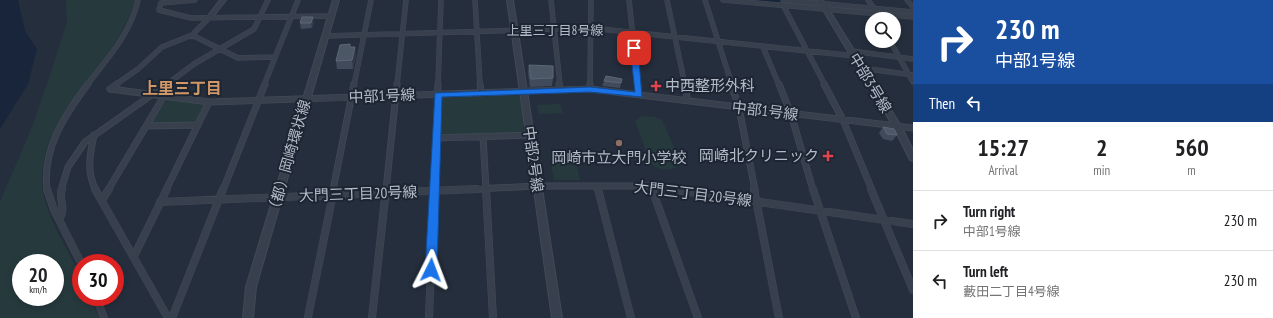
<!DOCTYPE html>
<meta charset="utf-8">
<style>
body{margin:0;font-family:"PT Sans Narrow","Noto Sans JP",sans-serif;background:#f2f2f2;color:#202124;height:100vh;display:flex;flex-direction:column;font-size:15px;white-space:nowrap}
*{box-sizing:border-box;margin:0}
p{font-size:13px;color:#757577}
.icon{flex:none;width:22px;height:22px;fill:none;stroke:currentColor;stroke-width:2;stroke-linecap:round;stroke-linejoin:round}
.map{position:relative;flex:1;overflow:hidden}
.drawer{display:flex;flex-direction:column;background:#fff;width:360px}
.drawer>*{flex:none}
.top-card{background:#1a4fa0;color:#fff;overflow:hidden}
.buttons{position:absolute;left:865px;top:12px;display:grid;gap:8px}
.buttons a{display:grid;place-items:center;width:36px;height:36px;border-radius:50%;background:#fff;box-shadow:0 2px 6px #0003;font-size:20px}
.speed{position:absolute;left:12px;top:254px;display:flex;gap:8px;font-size:20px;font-weight:700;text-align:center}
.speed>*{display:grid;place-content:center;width:52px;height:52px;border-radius:50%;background:#fff;box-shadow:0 2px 6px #0003;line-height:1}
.speed small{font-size:10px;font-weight:400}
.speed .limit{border:6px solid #d22;background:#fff;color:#111}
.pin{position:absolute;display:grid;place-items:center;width:34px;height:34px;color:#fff;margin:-17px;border-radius:8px;box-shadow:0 2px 6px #0006}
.me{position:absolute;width:44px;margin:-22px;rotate:3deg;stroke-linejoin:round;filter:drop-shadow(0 0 3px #0008)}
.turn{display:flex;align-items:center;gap:14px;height:84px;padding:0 16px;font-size:18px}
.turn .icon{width:52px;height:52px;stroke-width:2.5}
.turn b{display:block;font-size:28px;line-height:34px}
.then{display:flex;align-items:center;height:38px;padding:0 16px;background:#0003;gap:8px;font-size:15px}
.eta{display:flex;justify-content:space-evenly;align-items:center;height:68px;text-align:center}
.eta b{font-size:24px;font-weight:700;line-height:28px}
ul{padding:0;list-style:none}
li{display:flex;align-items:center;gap:12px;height:60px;padding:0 16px;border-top:1px solid #e0e0e0}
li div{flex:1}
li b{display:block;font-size:15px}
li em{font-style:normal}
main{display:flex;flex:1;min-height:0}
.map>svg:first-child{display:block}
</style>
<main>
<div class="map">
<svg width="913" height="318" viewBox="0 0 913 318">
<rect width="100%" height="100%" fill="#252e3d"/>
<path fill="#263a3e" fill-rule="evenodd" d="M 66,0 L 135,0 C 117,66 42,108 42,181 C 42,208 60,235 72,260 C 75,265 80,272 81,279 C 82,284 81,291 81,297 L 90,297 L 99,318 L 0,318 L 0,202 L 32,127 L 50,75 L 67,22 ZM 21,263 L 55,263 L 55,297 L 21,297 Z
M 517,95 L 520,97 L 524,133 L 441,136 L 439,134 L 441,98 Z
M 167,99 L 204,104 L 205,105 L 196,123 L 151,124 Z
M 560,104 L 563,113 L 539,114 L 537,105 Z
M 641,116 L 655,117 L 662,120 L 681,163 C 672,172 661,171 651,164 L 635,121 Z
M 549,151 L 574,152 L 580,180 L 554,180 Z"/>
<path fill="#18253a" d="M 0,0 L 18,0 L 25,31 L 37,49 L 28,84 L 0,129 Z"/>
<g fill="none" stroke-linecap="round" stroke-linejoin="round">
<path fill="#18253a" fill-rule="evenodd" d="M 747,0 L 778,0 L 913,12 L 913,18 L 751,2 Z"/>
<g stroke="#414956" stroke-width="5.5">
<path id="minor-far2" d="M 475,0 L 480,85
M 551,0 L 560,85
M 629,0 L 638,85
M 667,0 L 685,85
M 705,0 L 732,85
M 723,0 L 913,17
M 783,0 L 913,12
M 868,0 L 874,8
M 907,0 L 913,7
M 161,3 L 159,10 L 191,18 L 331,16
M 161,3 L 195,0
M 783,5 L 825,85
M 192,35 L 238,58 L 275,57
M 325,36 L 591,28 L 855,56
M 890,41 L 913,82
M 763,47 L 779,85
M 851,51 L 913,59
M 861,68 L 913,75
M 87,85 C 107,59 131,33 138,0
M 115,85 L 138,69 L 162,47 L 192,35 L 210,17
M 166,85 L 194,64 L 254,29 L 268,0
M 264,85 L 298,0
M 354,85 L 371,0
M 397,85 L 406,0
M 438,85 L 441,0
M 590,85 L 591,0"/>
</g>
<g stroke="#414956" stroke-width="7">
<path id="minor-far1" d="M 117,84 L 110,89 L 209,102 L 590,89 L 913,128
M 480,84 L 481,93
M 559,84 L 560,90
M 638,84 L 639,95
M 684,84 L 688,101
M 731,84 L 739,108 L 755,190
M 779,84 L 791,114 L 813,190
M 824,84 L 843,120 L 872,190
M 590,89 L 590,84
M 147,126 L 198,125
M 94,135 C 90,154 86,172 96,190
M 483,136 L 486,190
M 436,138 L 530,135
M 597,186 L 598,190
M 651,186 L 652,190
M 47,190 C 42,149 64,116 88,84
M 61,190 L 68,167 L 85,142 L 167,84
M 108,190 L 164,96
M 166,190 L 209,102
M 223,190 L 265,84
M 333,190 L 354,84
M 386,190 L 397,84
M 434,190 L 438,84
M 453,190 L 537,186 L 651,186 L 675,190"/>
</g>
<g stroke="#414956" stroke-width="8">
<path id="minor" d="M 47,189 L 54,210 L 81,263
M 95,189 L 168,318
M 486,189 L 493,318
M 598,189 L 631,318
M 652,189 L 698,318
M 669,189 L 913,224
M 754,189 L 779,318
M 813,189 L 856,318
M 871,189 L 913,290
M 102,200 L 109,189
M 160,202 L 477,189
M 59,219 C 67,209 58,199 62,189
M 134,256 L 167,189
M 96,297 L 104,318
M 308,317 L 334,189
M 172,318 L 223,189
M 372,318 L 386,189
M 429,318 L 434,189"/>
</g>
<g stroke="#414956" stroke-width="2">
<path id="tertiary" d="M 220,0 L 226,0 L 212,18 L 208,18 L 207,17 Z
M 333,0 L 339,0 L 256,287 L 253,318 L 243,318 L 246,287 Z
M 507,0 L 513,0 L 562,318 L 552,318 Z
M 817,0 L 823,0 L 901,126 L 913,150 L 913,161 L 910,160 L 893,126 Z"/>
</g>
<use href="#minor-far2" stroke="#38404d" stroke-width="4.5"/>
<use href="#minor-far1" stroke="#38404d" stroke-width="5.5"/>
<use href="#minor" stroke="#38404d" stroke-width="7"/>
<use href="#tertiary" fill="#38404d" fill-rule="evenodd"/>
</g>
<path fill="#404a5a" d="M 314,22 L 312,28 L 301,29 L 300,23 Z
M 350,44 L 350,47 L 356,55 L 353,69 L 337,69 L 336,61 Z
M 529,65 L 553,78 L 552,86 L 530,87 L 528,73 Z
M 604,81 L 621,83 L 620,88 L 602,86 Z
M 883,127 L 897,135 L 892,141 L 883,139 L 879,133 Z"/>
<path fill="#303a4a" d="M 313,17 L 314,22 L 312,28 L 311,23 Z
M 355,47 L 356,55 L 353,69 L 352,60 Z"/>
<path fill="#4c5766" stroke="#5c6675" d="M 302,17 L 313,17 L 311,23 L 300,23 Z
M 350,44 L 350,47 L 355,47 L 352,60 L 336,61 L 340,45 Z
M 529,65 L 553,66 L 553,78 L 531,79 Z
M 606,76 L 622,79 L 621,83 L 604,81 Z
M 883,127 L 894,129 L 897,135 L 887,134 Z"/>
<path fill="#1a73e8" stroke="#114b97" d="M 634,46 L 638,48 L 642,97 L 590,92 L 442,97 L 437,270 L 435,274 L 431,275 L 427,274 L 425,270 L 435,93 L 590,87 L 635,92 L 630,48 Z"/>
<g fill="#e0444e" stroke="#1d2532" stroke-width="1.5">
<path d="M654 80h4v4h4v4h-4v4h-4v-4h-4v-4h4z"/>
<path d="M826 150h4v4h4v4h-4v4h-4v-4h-4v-4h4z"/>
</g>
<circle fill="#8d6e63" stroke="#1d2532" stroke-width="1.5" cx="619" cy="143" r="4"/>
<g text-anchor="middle" stroke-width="4" stroke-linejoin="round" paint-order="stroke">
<g font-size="13" fill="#b4bbc8" stroke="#1d2532">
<text x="555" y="35">上里三丁目8号線</text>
</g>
<g font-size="15" fill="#b4bbc8" stroke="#1d2532">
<text transform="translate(870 83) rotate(59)" y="5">中部3号線</text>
<text transform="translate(382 96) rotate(-2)" y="5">中部1号線</text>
<text transform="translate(765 111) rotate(7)" y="5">中部1号線</text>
<text transform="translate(289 158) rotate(-74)" y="5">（都）岡崎環状線</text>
<text transform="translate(533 159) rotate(82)" y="5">中部2号線</text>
<text transform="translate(358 194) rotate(-2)" y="5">大門三丁目20号線</text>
<text transform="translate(693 194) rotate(7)" y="5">大門三丁目20号線</text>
</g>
<g font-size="15" fill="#b4bbc8" stroke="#1d2532" text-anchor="start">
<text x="665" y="91">中西整形外科</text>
<text x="819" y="161" text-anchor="end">岡崎北クリニック</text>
<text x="619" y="163" text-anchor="middle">岡崎市立大門小学校</text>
</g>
<g font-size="16" font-weight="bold" fill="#d19766" stroke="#1d2532">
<text x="182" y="94">上里三丁目</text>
</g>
</g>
</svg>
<div class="buttons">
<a><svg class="icon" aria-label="search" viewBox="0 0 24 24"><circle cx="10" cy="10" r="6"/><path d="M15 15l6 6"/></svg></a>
</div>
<div class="speed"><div>20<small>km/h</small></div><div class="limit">30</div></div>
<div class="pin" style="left:634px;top:48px;background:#d93025"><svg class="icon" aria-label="arrive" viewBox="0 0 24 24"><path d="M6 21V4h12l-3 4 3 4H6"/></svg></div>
<svg class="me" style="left:431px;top:270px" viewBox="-20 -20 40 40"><path d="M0-17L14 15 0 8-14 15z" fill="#1a73e8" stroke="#fff" stroke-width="4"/></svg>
</div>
<section class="drawer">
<div class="top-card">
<div class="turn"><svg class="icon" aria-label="right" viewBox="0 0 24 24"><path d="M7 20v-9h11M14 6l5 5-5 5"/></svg><div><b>230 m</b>中部1号線</div></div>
<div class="then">Then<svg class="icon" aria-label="left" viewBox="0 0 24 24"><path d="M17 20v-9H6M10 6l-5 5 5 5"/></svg></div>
</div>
<div class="eta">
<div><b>15:27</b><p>Arrival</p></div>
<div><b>2</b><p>min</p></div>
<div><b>560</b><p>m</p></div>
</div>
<ul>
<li><svg class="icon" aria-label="right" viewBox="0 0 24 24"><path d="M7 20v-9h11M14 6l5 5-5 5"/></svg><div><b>Turn right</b><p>中部1号線</p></div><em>230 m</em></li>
<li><svg class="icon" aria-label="left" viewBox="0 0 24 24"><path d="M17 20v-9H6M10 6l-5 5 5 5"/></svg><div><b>Turn left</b><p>藪田二丁目4号線</p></div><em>230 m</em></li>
</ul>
</section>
</main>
